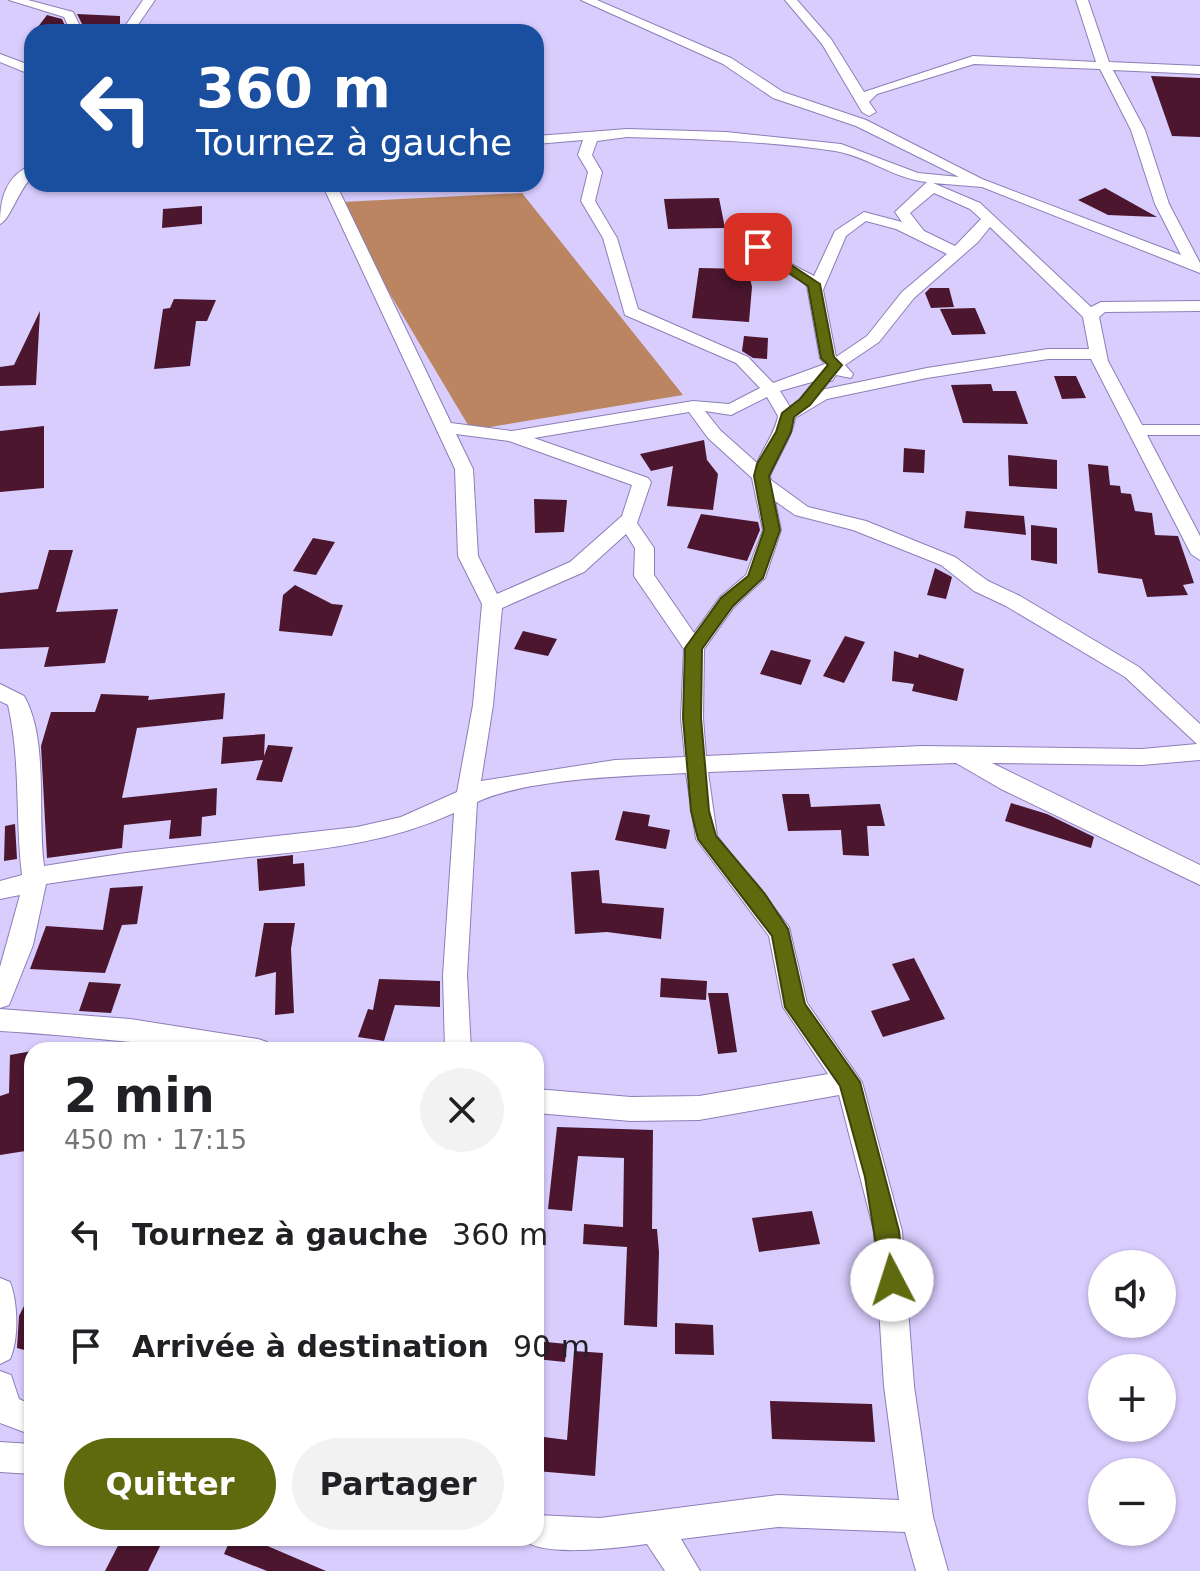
<!DOCTYPE html>
<html lang="fr">
<meta charset="utf-8">
<style>
body{margin:0;font-family:"DejaVu Sans",sans-serif;background:#f2f2f2;color:#202124;height:100vh;display:flex;flex-direction:column;font-size:30px;white-space:nowrap}
*{box-sizing:border-box;margin:0}
p{font-size:26px;color:#757577}
.icon{flex:none;width:44px;height:44px;fill:none;stroke:currentColor;stroke-width:2;stroke-linecap:round;stroke-linejoin:round}
.map{position:relative;flex:1;overflow:hidden}
.sheet{position:absolute;left:24px;top:1042px;width:520px;height:504px;display:flex;flex-direction:column;background:#fff;border-radius:24px;box-shadow:0 2px 6px #0004}
.sheet>*{flex:none}
.banner{position:absolute;left:24px;top:24px;width:520px;height:168px;border-radius:24px;box-shadow:0 2px 6px #0004;background:#1a4fa0;color:#fff;overflow:hidden}
.tools{position:absolute;left:1088px;top:1250px;display:grid;gap:16px}
.tools a{display:grid;place-items:center;width:88px;height:88px;border-radius:50%;background:#fff;box-shadow:0 2px 6px #0004;font-size:40px}
.pin{position:absolute;display:grid;place-items:center;width:68px;height:68px;color:#fff;margin:-34px;border-radius:16px;box-shadow:0 4px 12px #0006}
.me{position:absolute;width:88px;margin:-44px;rotate:355deg;stroke-linejoin:round;filter:drop-shadow(0 0 6px #0008)}
.turn{display:flex;align-items:center;gap:28px;height:168px;padding:0 40px;font-size:36px}
.turn .icon{width:104px;height:104px;stroke-width:2.5}
.turn b{display:block;font-size:56px;line-height:68px}
.round{display:grid;place-items:center;flex:none;width:84px;height:84px;border-radius:42px;background:#f2f2f2}
.head{display:flex;align-items:center;justify-content:space-between;height:136px;padding:0 40px}
h1{font-size:48px;font-weight:700;line-height:60px}
.action{display:flex;gap:16px;margin-top:auto;padding:16px 40px}
.action a{flex:1;height:92px;border-radius:48px;background:#5f690e;color:#fff;font-size:32px;font-weight:700;line-height:92px;text-align:center}
.action a+a{background:#f2f2f2;color:#202124}
ul{padding:0;list-style:none}
li{display:flex;align-items:center;gap:24px;height:112px;padding:0 40px}
li div{flex:1}
li b{display:block;font-size:30px}
li em{font-style:normal}
.map>svg:first-child{display:block}
</style>
<div class="map">
<svg width="1200" height="1571" viewBox="0 0 1200 1571">
<rect width="100%" height="100%" fill="#d9cdfe"/>
<path fill="#ba8560" d="M 522,193 L 683,395 L 484,428 L 468,425 L 368,257 L 342,202 Z"/>
<path fill="#4b162e" d="M 77,14 L 120,16 L 120,28 L 118,32 L 86,32 Z
M 47,15 L 62,19 L 68,32 L 34,32 Z
M 1151,76 L 1200,78 L 1200,137 L 1172,136 Z
M 1105,188 L 1157,217 L 1108,215 L 1078,200 Z
M 719,198 L 725,228 L 668,229 L 664,199 Z
M 202,206 L 202,224 L 162,228 L 163,209 Z
M 699,268 L 748,269 L 752,287 L 749,322 L 692,318 Z
M 930,288 L 949,288 L 954,307 L 931,308 L 925,293 Z
M 174,299 L 216,300 L 207,321 L 196,321 L 190,366 L 154,369 L 163,309 L 170,308 Z
M 975,308 L 986,334 L 952,335 L 940,309 Z
M 40,311 L 36,385 L 0,386 L 0,367 L 14,365 Z
M 744,336 L 768,338 L 767,359 L 753,358 L 742,351 Z
M 1054,376 L 1076,376 L 1086,398 L 1062,399 Z
M 991,384 L 993,391 L 1016,391 L 1028,424 L 963,423 L 951,385 Z
M 44,426 L 44,488 L 0,492 L 0,431 Z
M 704,440 L 707,460 L 718,474 L 713,510 L 667,506 L 673,466 L 651,471 L 640,454 Z
M 904,448 L 925,450 L 924,473 L 903,472 Z
M 1008,455 L 1057,460 L 1057,489 L 1009,486 Z
M 1088,464 L 1108,466 L 1110,485 L 1120,486 L 1121,493 L 1131,494 L 1135,511 L 1152,513 L 1155,535 L 1178,536 L 1194,583 L 1183,585 L 1188,595 L 1147,597 L 1142,579 L 1098,573 Z
M 534,499 L 567,500 L 564,532 L 535,533 Z
M 966,511 L 1024,516 L 1026,535 L 964,528 Z
M 701,514 L 758,522 L 760,530 L 747,561 L 687,548 Z
M 1031,525 L 1057,528 L 1057,564 L 1031,560 Z
M 313,538 L 335,542 L 316,575 L 293,571 Z
M 49,550 L 73,550 L 56,612 L 118,609 L 105,663 L 44,667 L 49,647 L 0,649 L 0,593 L 38,589 Z
M 935,568 L 952,577 L 946,599 L 927,595 Z
M 295,585 L 332,604 L 343,605 L 332,636 L 279,631 L 283,595 Z
M 523,631 L 557,639 L 548,656 L 514,649 Z
M 845,636 L 865,642 L 844,683 L 823,676 Z
M 771,650 L 811,660 L 801,685 L 760,674 Z
M 894,651 L 918,658 L 919,654 L 964,669 L 957,701 L 912,691 L 914,684 L 892,681 Z
M 225,693 L 223,719 L 137,728 L 122,798 L 217,788 L 216,815 L 202,817 L 201,836 L 169,839 L 171,820 L 124,825 L 122,848 L 47,858 L 41,746 L 51,712 L 95,712 L 101,694 L 149,696 L 148,700 Z
M 265,734 L 264,756 L 268,745 L 293,747 L 282,782 L 256,780 L 263,760 L 221,764 L 223,737 Z
M 782,794 L 809,794 L 811,807 L 880,804 L 885,826 L 867,826 L 869,856 L 843,855 L 841,830 L 788,831 Z
M 1011,803 L 1047,814 L 1094,837 L 1091,848 L 1005,821 Z
M 623,811 L 650,815 L 648,826 L 670,830 L 666,849 L 615,840 Z
M 15,824 L 17,859 L 4,861 L 5,826 Z
M 293,855 L 293,864 L 304,863 L 305,886 L 259,891 L 257,859 Z
M 599,870 L 602,903 L 664,908 L 661,939 L 607,932 L 575,934 L 571,872 Z
M 143,886 L 137,924 L 122,925 L 105,973 L 30,969 L 46,926 L 103,930 L 110,888 Z
M 264,923 L 295,923 L 291,949 L 294,1013 L 275,1015 L 276,972 L 255,977 Z
M 914,958 L 945,1019 L 883,1037 L 871,1011 L 910,1000 L 892,964 Z
M 661,978 L 707,981 L 706,1000 L 660,997 Z
M 379,979 L 440,981 L 440,1007 L 395,1005 L 384,1041 L 358,1037 L 368,1009 L 373,1010 Z
M 89,982 L 121,984 L 111,1013 L 79,1011 Z
M 708,993 L 728,993 L 737,1052 L 718,1054 Z
M 32,1051 L 32,1150 L 0,1155 L 0,1096 L 9,1093 L 10,1055 Z
M 557,1127 L 653,1130 L 652,1229 L 657,1229 L 659,1252 L 657,1327 L 624,1325 L 627,1247 L 583,1244 L 584,1224 L 623,1227 L 624,1158 L 578,1156 L 572,1211 L 548,1209 Z
M 812,1211 L 820,1244 L 759,1252 L 752,1218 Z
M 32,1290 L 32,1352 L 17,1348 L 19,1316 Z
M 675,1323 L 713,1325 L 714,1355 L 675,1354 Z
M 536,1341 L 567,1344 L 565,1362 L 536,1359 Z
M 574,1351 L 603,1353 L 595,1476 L 536,1471 L 536,1436 L 567,1440 Z
M 770,1401 L 872,1404 L 875,1442 L 772,1439 Z
M 122,1538 L 164,1538 L 148,1571 L 105,1571 Z
M 231,1538 L 249,1538 L 326,1571 L 267,1571 L 224,1554 Z"/>
<g fill="none" stroke-linecap="round" stroke-linejoin="round">
<g stroke="#8d7eb7" stroke-width="2">
<path id="minor" d="M 9,0 L 28,0 L 73,12 L 83,32 L 71,32 L 64,17 Z
M 143,0 L 155,0 L 133,32 L 121,32 Z
M 581,0 L 597,0 L 731,58 L 783,92 L 866,120 L 982,179 L 1181,255 L 1155,204 L 1131,130 L 1100,69 L 974,64 L 877,94 L 869,102 L 876,112 L 869,116 L 862,112 L 822,44 L 785,0 L 797,0 L 831,39 L 864,92 L 973,56 L 1096,62 L 1076,0 L 1088,0 L 1109,62 L 1200,66 L 1200,74 L 1113,70 L 1145,130 L 1169,204 L 1200,263 L 1200,273 L 982,187 L 933,183 L 980,203 L 1091,307 L 1101,302 L 1200,301 L 1200,311 L 1105,312 L 1099,317 L 1108,361 L 1142,425 L 1200,425 L 1200,435 L 1147,435 L 1200,536 L 1200,560 L 1191,554 L 1091,359 L 1048,359 L 927,378 L 827,399 L 795,418 C 792,438 778,456 770,476 L 771,480 L 808,507 L 866,521 L 955,557 L 988,581 L 1020,596 L 1139,667 L 1200,724 L 1200,760 L 1142,765 L 992,763 L 1200,865 L 1200,885 L 1001,789 L 956,763 L 708,772 L 717,836 L 789,927 L 807,1003 L 862,1082 L 902,1231 L 914,1386 L 933,1517 L 948,1571 L 916,1571 L 905,1532 L 778,1527 L 681,1539 L 700,1571 L 665,1571 L 647,1544 C 622,1547 537,1559 523,1538 L 536,1538 L 536,1515 L 600,1518 L 778,1495 L 899,1500 L 884,1386 L 874,1231 L 839,1095 L 699,1120 L 631,1121 L 536,1113 L 536,1089 L 631,1097 L 699,1096 L 828,1074 L 783,1007 L 769,936 L 696,839 L 686,773 C 628,776 529,778 477,802 L 467,975 L 471,1050 L 445,1050 L 443,975 L 454,813 C 383,845 316,850 240,858 C 175,866 111,874 46,884 L 33,945 L 9,1005 L 0,1008 L 0,967 L 20,895 L 0,899 L 0,881 L 22,875 C 15,818 21,761 8,705 L 0,701 L 0,684 L 24,696 C 49,739 37,815 44,866 L 126,853 L 357,827 L 401,817 L 457,792 L 473,705 L 482,604 L 458,556 L 455,469 L 322,184 L 336,184 L 451,423 L 512,431 L 693,401 L 729,404 L 760,388 L 736,363 L 625,315 L 603,238 L 581,201 L 588,172 L 578,155 L 583,140 L 536,144 L 536,136 L 627,129 L 726,132 L 841,144 L 918,173 L 959,177 L 856,126 L 773,98 L 723,64 ZM 627,137 C 696,139 766,141 835,151 C 867,156 894,179 927,182 L 895,212 L 902,222 L 864,212 L 835,231 L 814,276 L 774,255 L 747,231 L 737,231 L 737,237 L 764,261 L 794,274 L 807,286 L 820,358 L 825,364 L 773,383 L 748,357 L 638,309 L 617,238 L 595,201 L 602,172 L 592,155 L 597,141 ZM 934,193 L 970,209 L 981,219 L 955,246 L 924,231 L 910,213 ZM 866,221 L 896,229 L 947,254 L 902,292 L 867,336 L 836,357 L 823,290 L 846,236 ZM 990,227 L 1083,317 L 1089,349 L 1048,349 L 927,368 L 816,391 L 790,407 L 780,391 L 819,380 L 832,381 L 836,375 L 851,378 L 853,374 L 845,365 L 879,342 L 914,298 L 978,242 ZM 767,397 L 778,416 C 775,433 764,446 757,463 L 720,430 L 705,411 L 731,415 ZM 689,412 L 708,438 L 752,478 L 763,530 L 746,575 L 720,597 L 694,633 L 654,575 L 654,548 L 637,523 L 651,482 L 648,478 L 534,438 ZM 456,434 L 509,441 L 632,485 L 622,516 L 570,562 L 497,594 L 478,556 L 473,469 ZM 775,501 L 795,515 L 853,530 L 941,565 L 974,591 L 1006,606 L 1125,677 L 1197,744 L 1142,749 L 922,746 L 706,756 L 703,718 L 704,649 L 734,607 L 765,578 L 781,530 ZM 626,534 L 635,548 L 634,576 L 684,649 L 681,718 L 685,757 L 615,760 L 481,781 L 493,705 L 502,608 L 584,572 Z
M 0,54 L 32,66 L 32,75 L 0,62 Z
M 32,165 L 32,177 C 19,189 10,220 0,224 C 0,199 6,175 32,165 Z
M 0,1009 L 130,1019 L 258,1039 L 267,1042 L 271,1050 C 180,1050 91,1036 0,1031 Z
M 0,1278 L 10,1282 C 18,1302 19,1339 10,1359 L 0,1364 Z
M 0,1371 L 11,1375 L 19,1399 L 32,1405 L 32,1435 L 0,1423 Z
M 0,1442 L 32,1444 L 32,1474 L 0,1472 Z"/>
</g>
<use href="#minor" fill="#fff" fill-rule="evenodd"/>
</g>
<path fill="#5f690e" stroke="#3e4409" stroke-width="2" d="M 758,243 L 820,284 L 834,357 L 842,365 L 810,405 L 794,417 L 791,432 L 769,476 L 780,530 L 763,578 L 733,606 L 702,649 L 701,718 L 709,811 L 716,836 L 765,894 L 788,929 L 805,1004 L 860,1082 L 899,1231 L 904,1280 L 900,1288 L 892,1292 L 883,1288 L 865,1177 L 840,1086 L 785,1007 L 772,936 L 698,839 L 691,811 L 683,718 L 685,648 L 721,598 L 748,576 L 764,530 L 754,476 L 757,464 L 776,432 L 782,413 L 800,399 L 828,365 L 821,358 L 808,286 L 754,250 L 754,245 Z"/>
</svg>
<div class="tools">
<a><svg class="icon" aria-label="sound" viewBox="0 0 24 24"><path d="M4 9h4l5-4v14l-5-4H4zM17 9q2 3 0 6"/></svg></a>
<a>+</a>
<a>−</a>
</div>
<div class="pin" style="left:758px;top:247px;background:#d93025"><svg class="icon" aria-label="arrive" viewBox="0 0 24 24"><path d="M6 21V4h12l-3 4 3 4H6"/></svg></div>
<svg class="me" style="left:892px;top:1280px" viewBox="-20 -20 40 40"><circle r="19" fill="#fff"/><path d="M0-13L10 11 0 6-10 11z" fill="#5f690e"/></svg>
<div class="banner">
<div class="turn"><svg class="icon" aria-label="left" viewBox="0 0 24 24"><path d="M17 20v-9H6M10 6l-5 5 5 5"/></svg><div><b>360 m</b>Tournez à gauche</div></div>
</div>
<section class="sheet">
<div class="head"><div><h1>2 min</h1><p>450 m · 17:15</p></div><a class="round"><svg class="icon" aria-label="close" viewBox="0 0 24 24"><path d="M6 6l12 12M18 6L6 18"/></svg></a></div>
<ul>
<li><svg class="icon" aria-label="left" viewBox="0 0 24 24"><path d="M17 20v-9H6M10 6l-5 5 5 5"/></svg><div><b>Tournez à gauche</b></div><em>360 m</em></li>
<li><svg class="icon" aria-label="arrive" viewBox="0 0 24 24"><path d="M6 21V4h12l-3 4 3 4H6"/></svg><div><b>Arrivée à destination</b></div><em>90 m</em></li>
</ul>
<div class="action"><a>Quitter</a><a>Partager</a></div>
</section>
</div>
